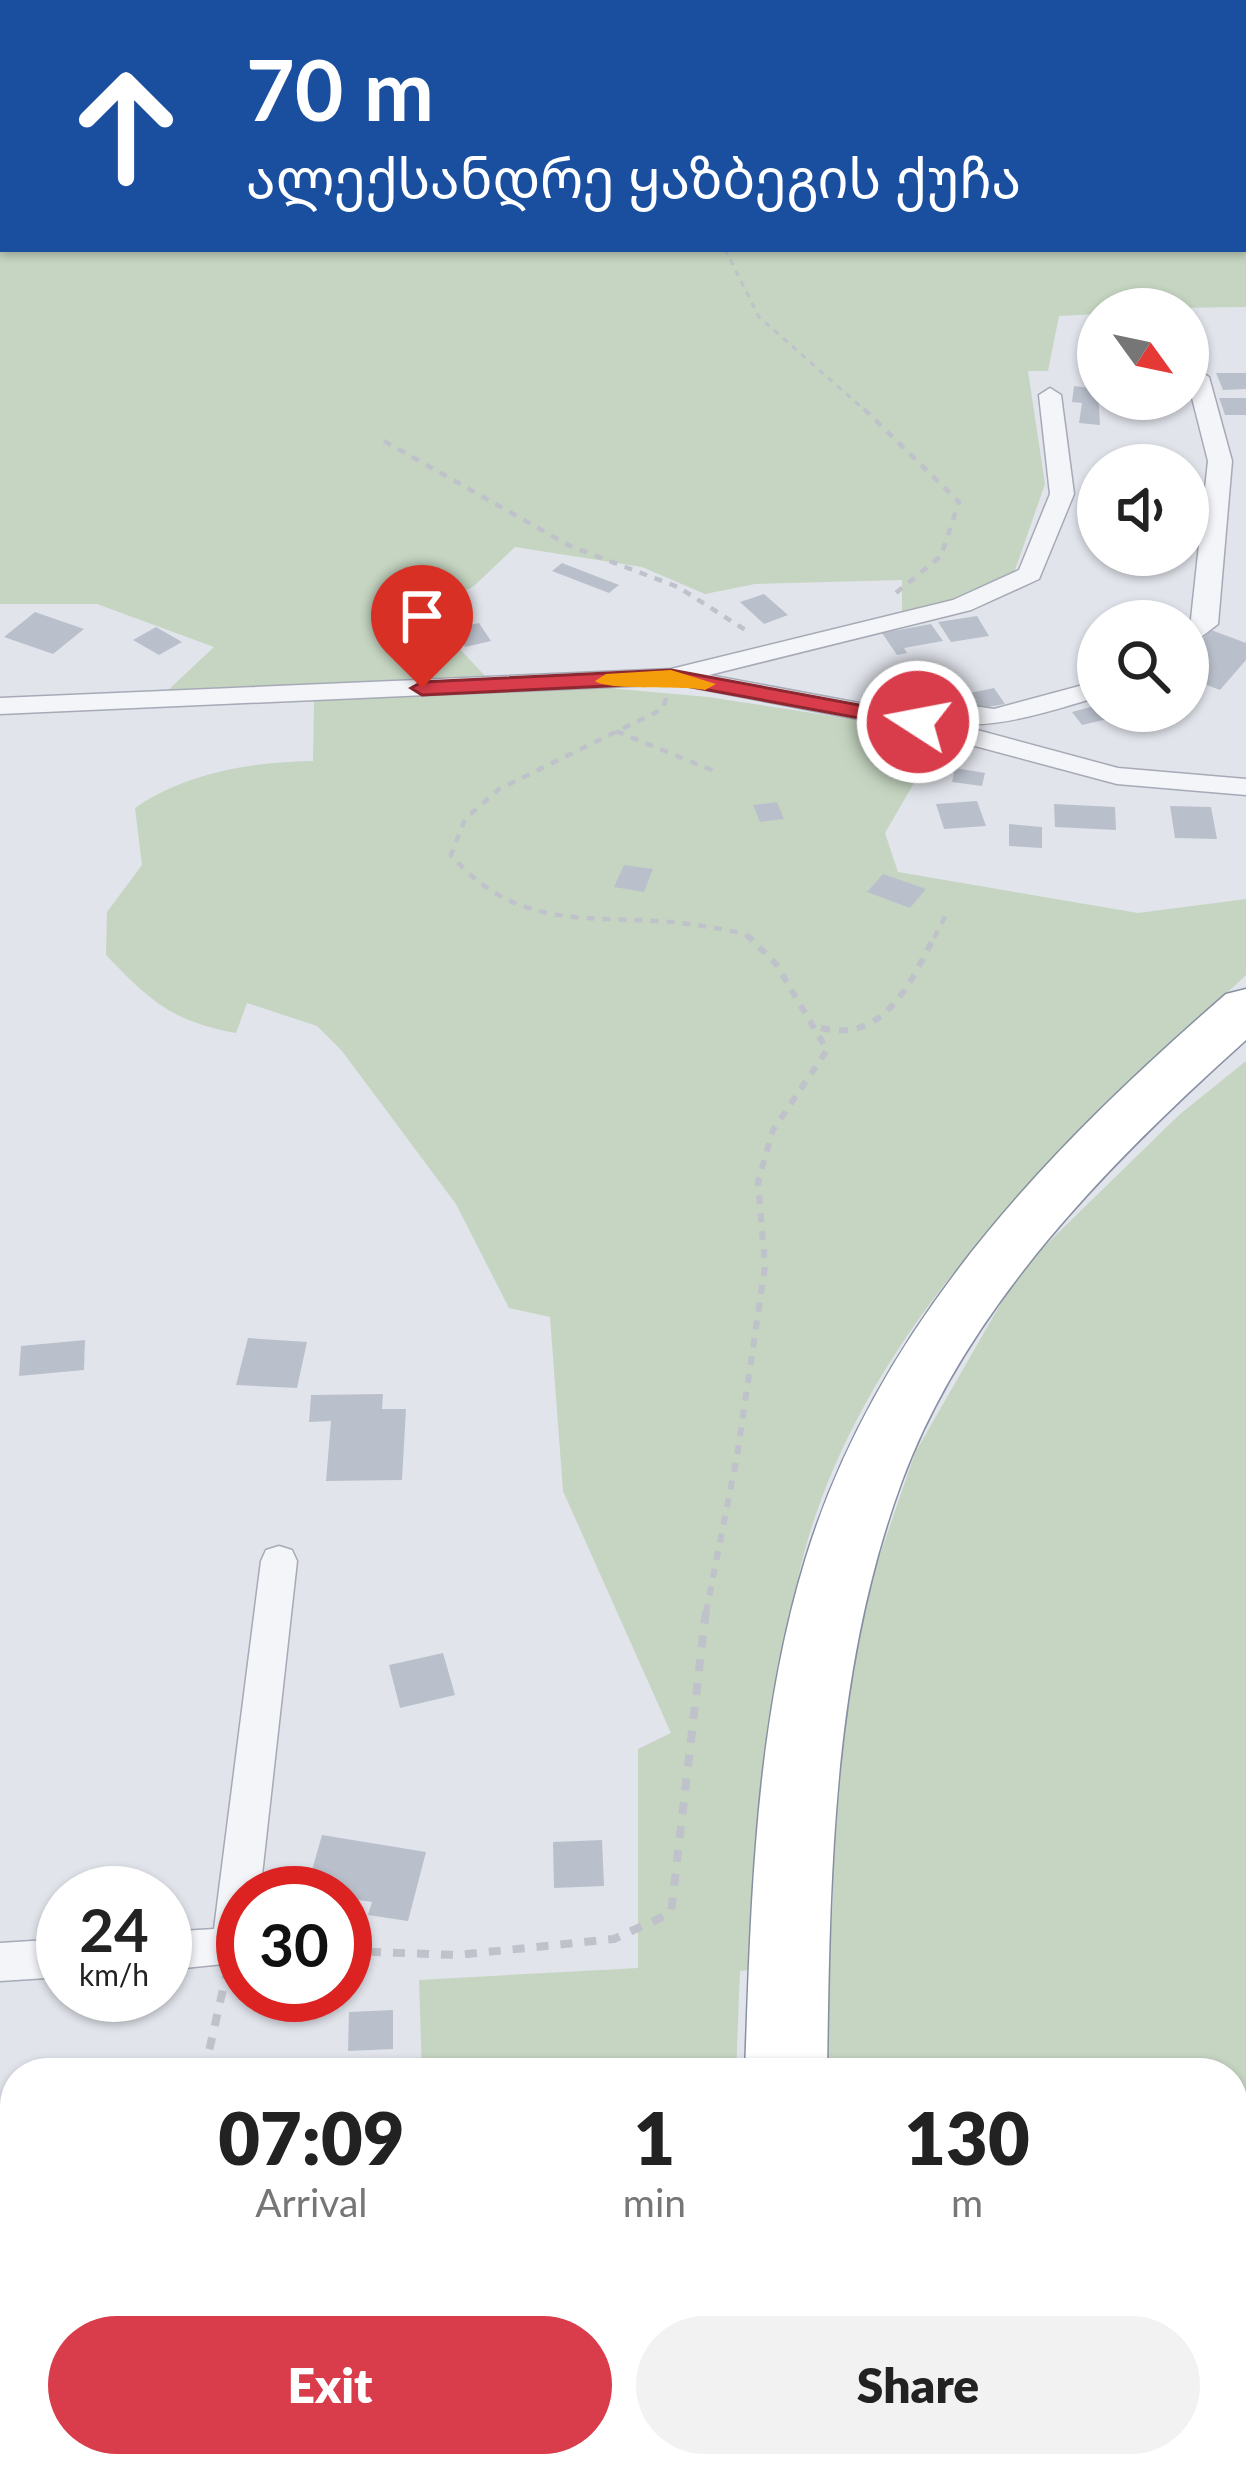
<!DOCTYPE html>
<meta charset="utf-8">
<style>
body{margin:0;font-family:Lato,"Noto Sans Georgian",sans-serif;background:#f2f2f2;color:#222;height:100vh;display:flex;flex-direction:column;font-size:45px;white-space:nowrap}
*{box-sizing:border-box;margin:0}
p{font-size:39px;color:#767676}
.icon{flex:none;width:66px;height:66px;fill:none;stroke:currentColor;stroke-width:2;stroke-linecap:round;stroke-linejoin:round}
.map{position:relative;flex:1;overflow:hidden}
.drawer{position:absolute;left:0px;top:2058px;width:1248px;height:420px;display:flex;flex-direction:column;background:#fff;border-radius:48px 48px 0 0;box-shadow:0 3px 9px #0004}
.drawer>*{flex:none}
.hud{position:absolute;left:0px;top:0px;width:1248px;height:252px;box-shadow:0 3px 9px #0004;background:#1a4fa0;color:#fff;overflow:hidden}
.needle{width:78px;rotate:123deg}
.controls{position:absolute;left:1077px;top:288px;display:grid;gap:24px}
.controls a{display:grid;place-items:center;width:132px;height:132px;border-radius:50%;background:#fff;box-shadow:0 3px 9px #0004;font-size:60px}
.speed{position:absolute;left:36px;top:1866px;display:flex;gap:24px;font-size:60px;font-weight:700;text-align:center}
.speed>*{display:grid;place-content:center;width:156px;height:156px;border-radius:50%;background:#fff;box-shadow:0 3px 9px #0004;line-height:1}
.speed small{font-size:30px;font-weight:400}
.speed .limit{border:18px solid #d22;background:#fff;color:#111}
.pin{position:absolute;display:grid;place-items:center;width:102px;height:102px;color:#fff;margin:-123px -51px;border-radius:50% 50% 50% 0;rotate:-45deg;box-shadow:0 0 12px #0007}
.pin .icon{rotate:45deg}
.me{position:absolute;width:132px;margin:-66px;rotate:281deg;stroke-linejoin:round;filter:drop-shadow(0 0 9px #0008)}
.turn{display:flex;align-items:center;gap:42px;height:252px;padding:0 48px;font-size:54px}
.turn .icon{width:156px;height:156px;stroke-width:2.5}
.turn b{display:block;font-size:84px;line-height:102px}
.eta{display:flex;justify-content:space-evenly;align-items:center;height:204px;text-align:center}
.eta b{font-size:72px;font-weight:800;line-height:84px}
.button{display:flex;gap:24px;margin-top:auto;padding:24px 48px}
.button a{flex:1;height:138px;border-radius:72px;background:#d93c4a;color:#fff;font-size:48px;font-weight:800;line-height:138px;text-align:center}
.button a+a{background:#f2f2f2;color:#222}
.map>svg:first-child{display:block}
</style>
<div class="map">
<svg width="1246" height="2478" viewBox="0 0 1246 2478">
<rect width="100%" height="100%" fill="#e1e4eb"/>
<path fill="#c5d5c1" d="M 361,0 L 983,0 L 362,3 Z
M 0,64 L 3,249 L 1245,249 L 1246,101 L 1246,307 L 1098,309 L 1098,314 L 1059,316 L 1048,371 L 1028,371 L 1045,484 L 1014,573 L 956,599 L 902,612 L 902,580 L 755,584 L 705,594 L 642,567 L 515,547 L 474,586 L 425,612 L 487,678 L 489,692 L 608,688 L 708,697 L 943,733 L 885,833 L 898,872 L 1138,913 L 1246,899 L 1246,975 C 1080,1132 891,1294 815,1517 C 770,1647 775,1829 767,1968 L 740,1971 L 736,2073 L 422,2073 L 419,1980 L 638,1968 L 638,1749 L 671,1733 L 563,1491 L 550,1317 L 509,1308 L 456,1204 L 342,1051 L 317,1026 L 247,1003 L 236,1033 C 173,1022 149,1000 106,955 L 107,912 L 142,865 L 135,808 C 186,773 251,762 313,761 L 314,702 L 322,688 L 165,693 L 214,647 L 97,604 L 0,604 Z
M 1246,1061 L 1246,2478 L 822,2478 L 822,2463 L 1233,2463 L 1233,2073 L 824,2073 L 824,2051 L 833,1899 L 828,1806 L 870,1584 L 915,1453 L 1020,1270 L 1179,1115 Z
M 506,2463 L 725,2463 L 724,2478 L 506,2478 Z"/>
<path fill="#bac0cb" d="M 1216,373 L 1246,373 L 1246,389 L 1223,390 Z
M 1074,386 L 1098,389 L 1100,425 L 1079,423 L 1082,403 L 1072,402 Z
M 1219,398 L 1246,398 L 1246,415 L 1225,415 Z
M 562,563 L 619,585 L 609,593 L 552,571 Z
M 764,594 L 788,615 L 764,624 L 740,602 Z
M 35,612 L 84,629 L 53,654 L 4,637 Z
M 977,616 L 989,636 L 951,642 L 938,622 Z
M 479,623 L 491,641 L 465,647 L 454,628 Z
M 931,624 L 943,641 L 904,648 L 907,653 L 897,655 L 882,633 Z
M 156,627 L 182,642 L 159,655 L 133,640 Z
M 1211,630 L 1246,643 L 1246,660 L 1220,690 L 1188,678 L 1188,668 L 1199,655 L 1190,652 Z
M 994,688 L 1005,704 L 971,710 L 960,695 Z
M 1098,705 L 1112,718 L 1082,725 L 1072,712 Z
M 955,768 L 985,773 L 982,786 L 952,782 Z
M 977,801 L 986,826 L 944,829 L 936,804 Z
M 777,802 L 784,819 L 760,822 L 753,805 Z
M 1054,804 L 1115,807 L 1116,830 L 1055,827 Z
M 1170,806 L 1211,807 L 1217,839 L 1175,838 Z
M 1009,824 L 1042,827 L 1042,848 L 1009,846 Z
M 624,865 L 653,869 L 644,892 L 614,887 Z
M 883,874 L 926,889 L 910,908 L 867,892 Z
M 248,1338 L 307,1342 L 297,1388 L 236,1385 Z
M 85,1340 L 84,1370 L 19,1376 L 21,1346 Z
M 383,1394 L 382,1409 L 406,1409 L 402,1480 L 326,1481 L 331,1421 L 309,1422 L 311,1395 Z
M 443,1653 L 455,1695 L 400,1708 L 389,1665 Z
M 322,1835 L 426,1852 L 408,1921 L 368,1915 L 372,1902 L 345,1898 L 345,1893 L 306,1891 Z
M 602,1840 L 604,1886 L 554,1888 L 553,1842 Z
M 393,2010 L 393,2049 L 348,2051 L 349,2012 Z"/>
<g fill="none" stroke-linecap="round" stroke-linejoin="round">
<g stroke="#a6aab6" stroke-width="3">
<path id="street" d="M 1198,370 L 1209,377 L 1232,461 L 1218,624 L 1188,647 L 1208,461 L 1188,382 L 1190,372 Z
M 1050,388 L 1061,395 L 1074,494 L 1039,579 L 971,610 L 709,675 L 918,714 L 1118,768 L 1246,779 L 1246,795 L 1117,784 L 915,730 L 675,684 L 0,714 L 0,698 L 671,669 L 953,600 L 1019,570 L 1050,494 L 1039,395 Z
M 1098,681 L 1098,697 C 1055,709 961,744 925,709 L 938,701 L 994,709 Z
M 279,1546 L 292,1550 L 297,1561 L 260,1893 L 243,1893 L 243,1962 L 165,1970 L 165,1932 L 214,1929 L 261,1561 L 266,1550 Z
M 63,1939 L 63,1977 L 0,1981 L 0,1943 Z"/>
</g>
<g stroke="#8790a3" stroke-width="3">
<path id="highway" d="M 1246,989 L 1246,1040 C 1110,1162 967,1306 902,1481 C 832,1670 830,1874 827,2073 L 745,2073 C 751,1901 755,1723 806,1557 C 878,1325 1046,1150 1226,994 Z
M 730,2463 L 822,2463 L 822,2478 L 730,2478 Z"/>
</g>
<path stroke="#bfc2ca" stroke-width="3" stroke-dasharray="6 6" stroke-linecap="butt" d="M 239,0 L 252,3
M 59,3 L 65,0
M 725,249 L 759,317 L 867,412"/>
<path stroke="#bfc2ca" stroke-width="4.5" stroke-dasharray="8 8" stroke-linecap="butt" d="M 864,409 L 959,502 L 941,556 L 891,597
M 384,441 L 570,546 L 678,587 L 750,633
M 666,698 L 663,709 L 499,789 L 465,819 L 451,855 C 523,938 600,911 697,925 C 715,928 735,930 752,938
M 616,731 L 714,771
M 934,938 L 947,913"/>
<path stroke="#bfc2ca" stroke-width="6" stroke-dasharray="9 9" stroke-linecap="butt" d="M 821,1028 C 884,1043 910,984 935,935
M 706,1613 L 737,1456 L 765,1266 L 758,1182 L 773,1130 L 827,1050 L 776,964 L 747,935"/>
<path stroke="#bfc2ca" stroke-width="8" stroke-dasharray="12 12" stroke-linecap="butt" d="M 345,1951 L 458,1955 L 614,1939 L 671,1913 L 706,1610
M 212,2073 L 209,2051 L 226,1976
M 375,2463 L 378,2478"/>
<use href="#street" fill="#f4f5f9" fill-rule="evenodd"/>
<use href="#highway" fill="#fff" fill-rule="evenodd"/>
</g>
<path fill="#d93c4a" stroke="#8d2730" stroke-width="3" d="M 671,670 L 918,716 L 929,722 L 918,729 L 671,683 L 422,695 L 411,688 L 422,682 Z"/>
<path fill="#f59e0b" d="M 671,670 L 716,684 L 705,690 C 679,685 608,691 595,681 L 606,674 Z"/>
</svg>
<div class="controls">
<a><svg class="needle" viewBox="-14 -14 28 28"><path d="M0-13l5 13h-10z" fill="#e53935"/><path d="M0 13l5-13h-10z" fill="#767676"/></svg></a>
<a><svg class="icon" aria-label="sound" viewBox="0 0 24 24"><path d="M4 9h4l5-4v14l-5-4H4zM17 9q2 3 0 6"/></svg></a>
<a><svg class="icon" aria-label="search" viewBox="0 0 24 24"><circle cx="10" cy="10" r="6"/><path d="M15 15l6 6"/></svg></a>
</div>
<div class="speed"><div>24<small>km/h</small></div><div class="limit">30</div></div>
<div class="pin" style="left:422px;top:688px;background:#d93025"><svg class="icon" aria-label="arrive" viewBox="0 0 24 24"><path d="M6 21V4h12l-3 4 3 4H6"/></svg></div>
<svg class="me" style="left:918px;top:722px" viewBox="-20 -20 40 40"><circle r="17" fill="#d93c4a" stroke="#fff" stroke-width="3"/><path d="M0-11L8 9 0 5-8 9z" fill="#fff"/></svg>
<div class="hud">
<div class="turn"><svg class="icon" aria-label="ahead" viewBox="0 0 24 24"><path d="M12 20V5M6 11l6-6 6 6"/></svg><div><b>70 m</b>ალექსანდრე ყაზბეგის ქუჩა</div></div>
</div>
<section class="drawer">
<div class="eta">
<div><b>07:09</b><p>Arrival</p></div>
<div><b>1</b><p>min</p></div>
<div><b>130</b><p>m</p></div>
</div>
<div class="button"><a>Exit</a><a>Share</a></div>
</section>
</div>
